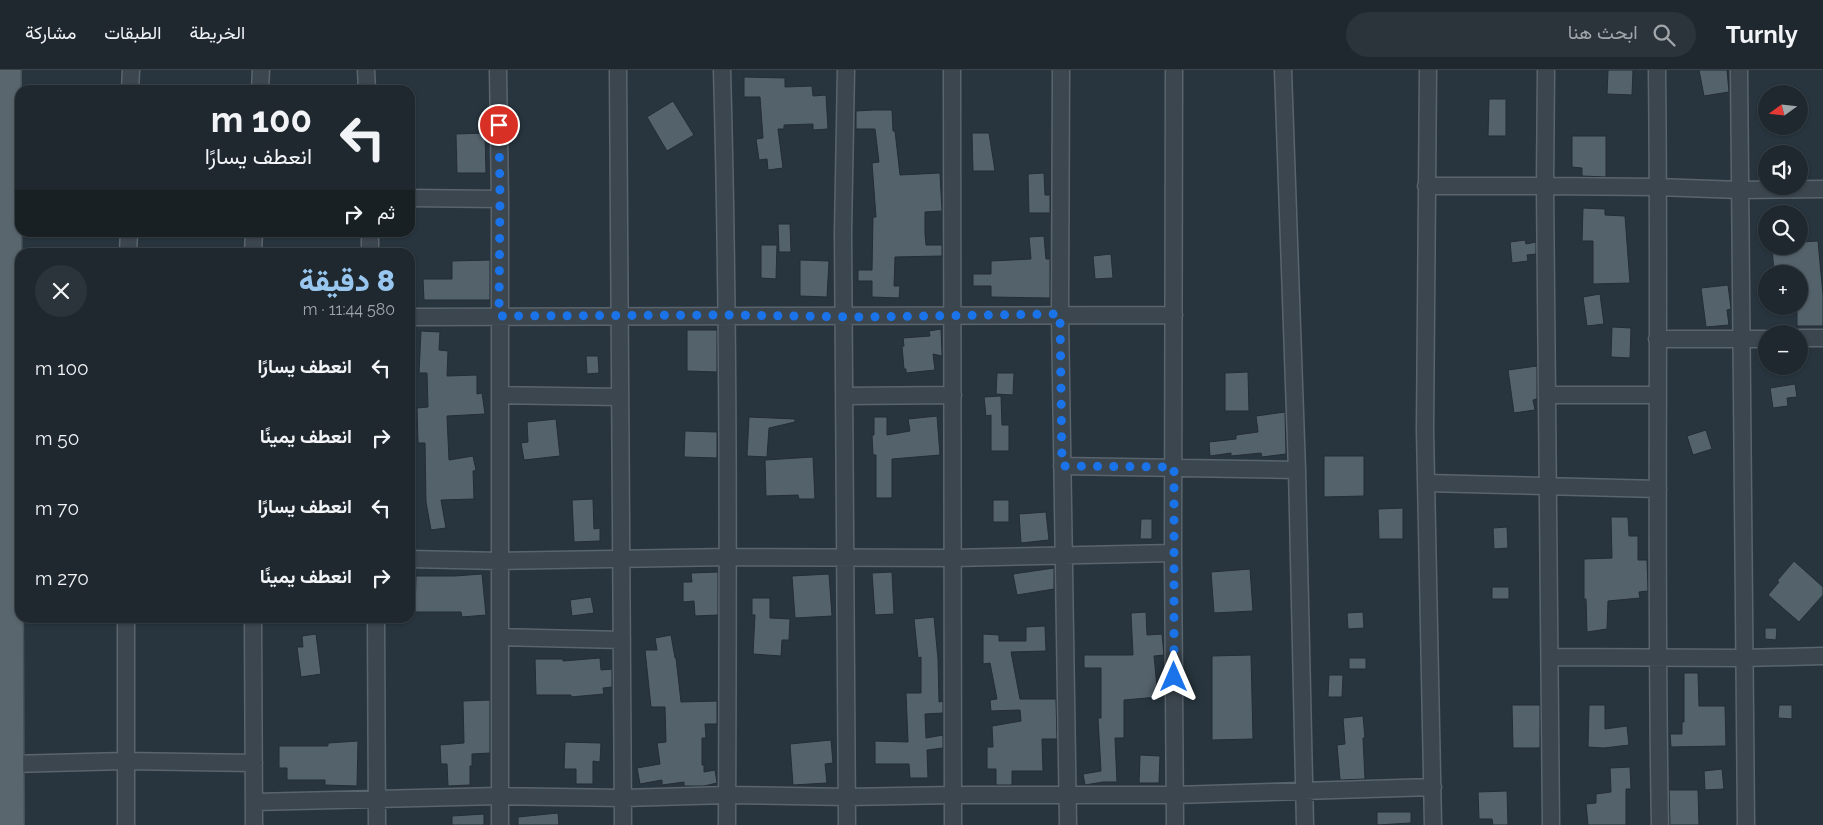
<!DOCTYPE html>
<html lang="ar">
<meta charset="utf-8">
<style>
body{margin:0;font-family:Raleway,Vazirmatn,sans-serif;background:#2b343a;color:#f1f3f6;direction:rtl;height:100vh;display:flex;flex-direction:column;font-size:19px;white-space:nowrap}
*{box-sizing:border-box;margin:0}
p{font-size:16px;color:#a1a6aa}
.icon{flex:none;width:28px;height:28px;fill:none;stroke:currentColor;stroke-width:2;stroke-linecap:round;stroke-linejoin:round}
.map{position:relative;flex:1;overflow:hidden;direction:ltr}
.drawer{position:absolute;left:15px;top:178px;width:400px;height:375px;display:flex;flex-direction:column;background:#1e282e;border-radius:15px;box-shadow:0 1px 4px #0004,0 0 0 1px #3c444a;direction:rtl}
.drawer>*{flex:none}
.banner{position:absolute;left:15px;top:15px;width:400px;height:152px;border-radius:15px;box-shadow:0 1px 4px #0004,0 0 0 1px #3c444a;direction:rtl;background:#1e282e;color:#f1f3f6;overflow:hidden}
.needle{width:32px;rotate:255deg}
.buttons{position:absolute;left:1758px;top:15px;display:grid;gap:10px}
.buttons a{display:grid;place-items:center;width:50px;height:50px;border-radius:50%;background:#1e282e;box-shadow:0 1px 4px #0004,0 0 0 1px #3c444a;font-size:25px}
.pin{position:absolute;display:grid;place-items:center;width:42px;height:42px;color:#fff;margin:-21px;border:2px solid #fff;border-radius:50%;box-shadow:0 1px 5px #0007}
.me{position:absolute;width:55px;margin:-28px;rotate:0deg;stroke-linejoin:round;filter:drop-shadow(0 0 4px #0008)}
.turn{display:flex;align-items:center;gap:18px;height:105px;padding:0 20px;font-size:22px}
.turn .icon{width:65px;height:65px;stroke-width:2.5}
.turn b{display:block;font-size:35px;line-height:42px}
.then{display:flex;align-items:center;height:48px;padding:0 20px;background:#0003;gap:10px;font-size:19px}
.round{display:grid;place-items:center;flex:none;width:52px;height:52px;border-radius:26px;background:#2b343a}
.summary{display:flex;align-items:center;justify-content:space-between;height:85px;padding:0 20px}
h1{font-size:30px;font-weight:800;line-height:38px;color:#98c6ef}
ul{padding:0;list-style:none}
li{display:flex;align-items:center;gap:15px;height:70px;padding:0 20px}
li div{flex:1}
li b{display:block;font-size:19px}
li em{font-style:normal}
header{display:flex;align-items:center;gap:30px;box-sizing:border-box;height:70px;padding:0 25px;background:#1e282e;border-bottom:1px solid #3c444a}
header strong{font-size:24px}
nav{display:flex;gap:28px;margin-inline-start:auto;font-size:18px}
.search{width:350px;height:45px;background:#2b343a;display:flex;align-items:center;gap:12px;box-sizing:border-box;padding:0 18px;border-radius:28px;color:#a1a6aa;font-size:19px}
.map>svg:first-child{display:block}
</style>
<header>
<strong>Turnly</strong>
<div class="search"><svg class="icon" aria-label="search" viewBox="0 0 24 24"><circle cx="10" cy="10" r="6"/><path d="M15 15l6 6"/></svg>ابحث هنا</div>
<nav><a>الخريطة</a><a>الطبقات</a><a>مشاركة</a></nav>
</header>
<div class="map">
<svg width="1823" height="755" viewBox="0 0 1823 755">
<rect width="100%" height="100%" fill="#28353e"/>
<path fill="#54626b" stroke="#232d36" d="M 1608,0 L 1633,0 L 1632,25 L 1607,24 Z
M 1699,0 L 1727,0 L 1729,22 L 1704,26 Z
M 744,7 L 785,8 L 785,17 L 812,16 L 813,26 L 826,25 L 828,59 L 813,60 L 813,54 L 784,55 L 784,59 L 778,59 L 783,98 L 768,100 L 767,89 L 759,90 L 756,69 L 763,68 L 760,27 L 744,27 Z
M 1489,29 L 1506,29 L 1506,66 L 1488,66 Z
M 673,31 L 694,65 L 667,81 L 647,47 Z
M 873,40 L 892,40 L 893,61 L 895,61 L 900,105 L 940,103 L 942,141 L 925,142 L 925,164 L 926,175 L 942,175 L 942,186 L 895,187 L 894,216 L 900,216 L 899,228 L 872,227 L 872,211 L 858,211 L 858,200 L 872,200 L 873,147 L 876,147 L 872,93 L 879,92 L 875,59 L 856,59 L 856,41 Z
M 485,63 L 486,103 L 457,103 L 456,64 Z
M 972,63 L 989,63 L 995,101 L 973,101 Z
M 1572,66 L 1606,66 L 1606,107 L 1582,106 L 1582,98 L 1572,97 Z
M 1044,103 L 1045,125 L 1050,125 L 1050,143 L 1029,143 L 1028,104 Z
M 1583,138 L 1605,139 L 1605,145 L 1625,146 L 1630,213 L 1593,214 L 1593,171 L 1582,171 Z
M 778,154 L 790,154 L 791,182 L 779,182 Z
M 1044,166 L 1046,189 L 1050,189 L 1050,228 L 991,227 L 991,216 L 973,216 L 973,204 L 991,204 L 991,191 L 1031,189 L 1029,167 Z
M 1525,170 L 1526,174 L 1536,172 L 1536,184 L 1527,185 L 1528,191 L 1512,193 L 1510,172 Z
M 1818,171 L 1823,225 L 1823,256 L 1797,256 L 1797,236 L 1803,236 L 1802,214 L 1799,214 L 1799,204 L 1774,204 L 1772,176 L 1799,176 L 1799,172 Z
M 761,175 L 777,175 L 776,209 L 761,208 Z
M 1111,184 L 1113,208 L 1095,209 L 1093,186 Z
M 490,190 L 490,230 L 424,230 L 423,209 L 452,209 L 452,191 Z
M 800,190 L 829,191 L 827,227 L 800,226 Z
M 1728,215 L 1731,239 L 1727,240 L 1729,255 L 1706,257 L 1701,218 Z
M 1600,224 L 1604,254 L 1587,256 L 1583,227 Z
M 1612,257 L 1631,258 L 1630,288 L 1611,287 Z
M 941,259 L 942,283 L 942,286 L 933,284 L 935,300 L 906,303 L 906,299 L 904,299 L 902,276 L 904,276 L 903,268 L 930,266 L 929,261 Z
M 687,260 L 717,260 L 717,302 L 687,301 Z
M 421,261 L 440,262 L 439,280 L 448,281 L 447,306 L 477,305 L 477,324 L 482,323 L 485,344 L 447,346 L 449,390 L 473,386 L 476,400 L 473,401 L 474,429 L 441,430 L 446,458 L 431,460 L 426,432 L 425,373 L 418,373 L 417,338 L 428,337 L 427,303 L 419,303 Z
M 586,286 L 598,286 L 599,303 L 587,304 Z
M 1537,296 L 1537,329 L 1533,330 L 1535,340 L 1514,343 L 1508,300 Z
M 1248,302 L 1249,341 L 1225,341 L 1225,303 Z
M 997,303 L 1014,303 L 1013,325 L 996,324 Z
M 1795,314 L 1797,327 L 1787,328 L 1788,336 L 1773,338 L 1770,318 Z
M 1001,326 L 1002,355 L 1009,355 L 1009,381 L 991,381 L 991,345 L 986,346 L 984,327 Z
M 1285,342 L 1286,384 L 1262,387 L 1261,383 L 1231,386 L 1231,383 L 1210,386 L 1209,372 L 1236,369 L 1236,365 L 1258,362 L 1256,346 Z
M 937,346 L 940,385 L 892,389 L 892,428 L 876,428 L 876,385 L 873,385 L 872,365 L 874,365 L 874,347 L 887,347 L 887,365 L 910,361 L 908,349 Z
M 749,347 L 795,349 L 795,352 L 769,358 L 767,387 L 747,386 Z
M 556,349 L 560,386 L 524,390 L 521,373 L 528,372 L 527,352 Z
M 1706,360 L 1712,379 L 1693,385 L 1687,366 Z
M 685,361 L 717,362 L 717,388 L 684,387 Z
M 1324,386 L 1364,386 L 1364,426 L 1324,427 Z
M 813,387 L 815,429 L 799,429 L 798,425 L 766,426 L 765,390 Z
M 593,429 L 594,459 L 600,458 L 600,471 L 574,472 L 572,430 Z
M 993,430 L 1009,430 L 1009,452 L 993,452 Z
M 1403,438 L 1403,469 L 1379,469 L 1378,439 Z
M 1046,442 L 1049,470 L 1021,473 L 1019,444 Z
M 1611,447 L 1628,447 L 1629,466 L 1638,466 L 1638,490 L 1647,490 L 1648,521 L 1639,522 L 1640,528 L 1608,531 L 1607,559 L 1587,562 L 1586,529 L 1584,529 L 1584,489 L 1612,488 Z
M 1141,449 L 1152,449 L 1152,469 L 1140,469 Z
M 1507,457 L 1508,478 L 1494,479 L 1493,458 Z
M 1794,491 L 1823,517 L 1823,525 L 1799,552 L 1768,525 L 1779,512 L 1777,511 Z
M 1054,498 L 1054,519 L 1017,525 L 1013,504 Z
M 1250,499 L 1253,541 L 1214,543 L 1211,502 Z
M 718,502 L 718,545 L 695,546 L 694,531 L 683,532 L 683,512 L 692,512 L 691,503 Z
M 892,502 L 894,544 L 875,545 L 872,503 Z
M 482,504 L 486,545 L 462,547 L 461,542 L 415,542 L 416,506 L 455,506 Z
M 829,504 L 832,546 L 795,548 L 792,506 Z
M 1492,517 L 1509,517 L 1509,529 L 1492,529 Z
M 591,527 L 594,543 L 572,546 L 570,530 Z
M 752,528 L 770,528 L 770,548 L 790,549 L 789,570 L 782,570 L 781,586 L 753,584 L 755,545 L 752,545 Z
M 1146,542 L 1147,565 L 1162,564 L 1164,585 L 1154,586 L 1158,627 L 1124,630 L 1124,668 L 1115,668 L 1117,712 L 1103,712 L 1085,715 L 1083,704 L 1101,701 L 1098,648 L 1101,648 L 1101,598 L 1084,598 L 1084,585 L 1133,585 L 1131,543 Z
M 1363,542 L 1364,558 L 1348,559 L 1347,543 Z
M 934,547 L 938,589 L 939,632 L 943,631 L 943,643 L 925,644 L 926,668 L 943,665 L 943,678 L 927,680 L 928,708 L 910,708 L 909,694 L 875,694 L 875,671 L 908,672 L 906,623 L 921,623 L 921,587 L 918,588 L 914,549 Z
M 1045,556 L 1046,581 L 1011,582 L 1020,629 L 1056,629 L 1057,669 L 1042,669 L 1043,701 L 1012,701 L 1012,715 L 996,715 L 996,699 L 987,699 L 987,677 L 993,677 L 992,656 L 1021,651 L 1020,640 L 991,641 L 990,630 L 997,629 L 990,593 L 983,594 L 983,564 L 999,565 L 999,571 L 1026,571 L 1026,557 Z
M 1765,558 L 1777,558 L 1776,570 L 1765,569 Z
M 316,564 L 321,604 L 301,607 L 297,577 L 303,577 L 302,566 Z
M 671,565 L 675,588 L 676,588 L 681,632 L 717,631 L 717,654 L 705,654 L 706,668 L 702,668 L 702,695 L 704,695 L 704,702 L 715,700 L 717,713 L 704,716 L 684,716 L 684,712 L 662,715 L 662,710 L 640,714 L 637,698 L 660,694 L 657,673 L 666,672 L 665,637 L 651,637 L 645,580 L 657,580 L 655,568 Z
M 1251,585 L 1253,669 L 1212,670 L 1212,586 Z
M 600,588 L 601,600 L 612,599 L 612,617 L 603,618 L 604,624 L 571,627 L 571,625 L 536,625 L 535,589 L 563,589 L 563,591 Z
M 1349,588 L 1366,588 L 1366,599 L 1349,599 Z
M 1684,603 L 1698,603 L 1699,636 L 1725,636 L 1726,676 L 1671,677 L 1670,664 L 1682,664 L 1682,652 L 1684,652 Z
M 1329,605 L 1343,605 L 1342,627 L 1328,627 Z
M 490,630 L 490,683 L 472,684 L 472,696 L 470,696 L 470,715 L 448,716 L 447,694 L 441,694 L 440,675 L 464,673 L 463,631 Z
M 1512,635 L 1540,635 L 1540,678 L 1513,678 Z
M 1589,635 L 1605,635 L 1605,659 L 1627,656 L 1629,675 L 1604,678 L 1588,677 Z
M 1779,635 L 1792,635 L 1792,649 L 1778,648 Z
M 1363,646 L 1365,668 L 1363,668 L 1365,709 L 1340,710 L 1337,675 L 1345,674 L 1343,648 Z
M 831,670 L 833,693 L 825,694 L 827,713 L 793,715 L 790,674 Z
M 358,671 L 357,716 L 325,715 L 325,710 L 287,710 L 287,698 L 279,698 L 279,676 L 328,676 L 328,673 Z
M 565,672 L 601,673 L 600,692 L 593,691 L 593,714 L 576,714 L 576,699 L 564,699 Z
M 1140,685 L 1160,686 L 1159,713 L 1139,713 Z
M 1630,697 L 1631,719 L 1626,719 L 1626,755 L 1588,755 L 1586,734 L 1596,733 L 1596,724 L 1611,722 L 1610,698 Z
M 1722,699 L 1724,719 L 1705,720 L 1704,701 Z
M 1669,720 L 1698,720 L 1699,755 L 1670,755 Z
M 1507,721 L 1508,755 L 1493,755 L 1492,749 L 1479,749 L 1478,722 Z
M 1377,742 L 1411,742 L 1411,753 L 1377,755 Z
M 558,743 L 559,755 L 518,755 L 518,747 Z
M 484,744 L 484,755 L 452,755 L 452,746 Z"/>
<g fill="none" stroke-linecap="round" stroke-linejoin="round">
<g stroke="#5a646c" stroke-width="19">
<path id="minor" d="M 366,0 L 367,20
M 498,0 L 500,129 L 500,755
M 618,0 L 623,755
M 722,0 C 729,252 728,503 727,755
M 846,0 L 843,162 L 847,755
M 952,0 L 953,755
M 1061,0 L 1060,245 L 1068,755
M 1174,0 L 1173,483 L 1175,755
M 1283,0 L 1297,400 L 1305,755
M 1428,0 L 1425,360 L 1433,755
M 1546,0 L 1545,116 L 1551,755
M 1657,0 C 1660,252 1655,503 1660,755
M 1739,0 L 1746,755
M 130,20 L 131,0
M 260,20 L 261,0
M 1426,116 L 1545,116 L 1657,117 L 1740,120 L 1823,119
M 410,128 L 500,129
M 370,162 L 370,182
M 128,182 L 129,162
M 253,182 L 254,162
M 410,247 L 1174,245
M 1799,268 L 1823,268
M 1657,269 L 1766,269
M 500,325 L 620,327
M 1547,325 L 1657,325
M 845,326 L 953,325
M 1062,396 L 1297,400
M 1426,413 L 1658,419
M 410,489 L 500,491 L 729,487 L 953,488 L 1173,483
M 253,548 L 254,755
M 376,548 L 377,755
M 500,567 L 622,570
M 1550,587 L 1744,588 L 1823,586
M 11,694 L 125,691 L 254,693
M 254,732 L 499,726 L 623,728 L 727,725 L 847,727 L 953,725 L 1175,725 L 1433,717
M 126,755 L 126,548"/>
</g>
<g stroke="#48525b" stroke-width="28">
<path id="primary" d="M 8,0 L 11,755"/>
</g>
<use href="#minor" stroke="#3c464f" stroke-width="16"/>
<use href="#primary" stroke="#5a666e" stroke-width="25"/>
</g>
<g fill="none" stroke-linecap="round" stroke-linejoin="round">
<path stroke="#1a73e8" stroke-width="9" stroke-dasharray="0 16.2" d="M 499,55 L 500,128 L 499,246 L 728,245 L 862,247 L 1060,244 L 1062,396 L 1174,397 L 1174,607"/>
</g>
</svg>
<div class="buttons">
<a><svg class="needle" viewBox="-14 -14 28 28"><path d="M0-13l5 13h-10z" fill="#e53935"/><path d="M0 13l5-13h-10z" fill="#a1a6aa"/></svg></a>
<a><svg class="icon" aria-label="sound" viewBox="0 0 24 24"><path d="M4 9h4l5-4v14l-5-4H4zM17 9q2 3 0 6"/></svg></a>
<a><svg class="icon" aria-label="search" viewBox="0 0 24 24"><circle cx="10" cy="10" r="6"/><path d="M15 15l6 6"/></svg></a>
<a>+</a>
<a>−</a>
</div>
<div class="pin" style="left:499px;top:55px;background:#d93025"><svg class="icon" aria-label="arrive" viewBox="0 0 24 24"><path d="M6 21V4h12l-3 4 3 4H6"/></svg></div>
<svg class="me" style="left:1174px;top:607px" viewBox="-20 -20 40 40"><path d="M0-17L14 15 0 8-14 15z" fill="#1a73e8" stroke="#fff" stroke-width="4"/></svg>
<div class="banner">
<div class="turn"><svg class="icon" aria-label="left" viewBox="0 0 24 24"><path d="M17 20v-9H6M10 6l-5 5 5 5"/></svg><div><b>100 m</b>انعطف يسارًا</div></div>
<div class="then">ثم<svg class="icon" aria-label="right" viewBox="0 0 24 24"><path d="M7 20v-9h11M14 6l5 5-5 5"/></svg></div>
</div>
<section class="drawer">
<div class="summary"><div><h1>8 دقيقة</h1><p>580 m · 11:44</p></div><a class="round"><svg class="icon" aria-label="close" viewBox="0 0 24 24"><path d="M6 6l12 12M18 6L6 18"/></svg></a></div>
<ul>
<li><svg class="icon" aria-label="left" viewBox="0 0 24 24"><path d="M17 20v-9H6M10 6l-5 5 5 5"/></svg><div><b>انعطف يسارًا</b></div><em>100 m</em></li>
<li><svg class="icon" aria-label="right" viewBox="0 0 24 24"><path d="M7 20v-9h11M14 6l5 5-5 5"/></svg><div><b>انعطف يمينًا</b></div><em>50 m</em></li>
<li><svg class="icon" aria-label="left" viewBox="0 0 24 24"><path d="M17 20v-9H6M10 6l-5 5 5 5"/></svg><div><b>انعطف يسارًا</b></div><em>70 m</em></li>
<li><svg class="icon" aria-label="right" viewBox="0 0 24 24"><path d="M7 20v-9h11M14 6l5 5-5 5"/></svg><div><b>انعطف يمينًا</b></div><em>270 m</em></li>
</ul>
</section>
</div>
